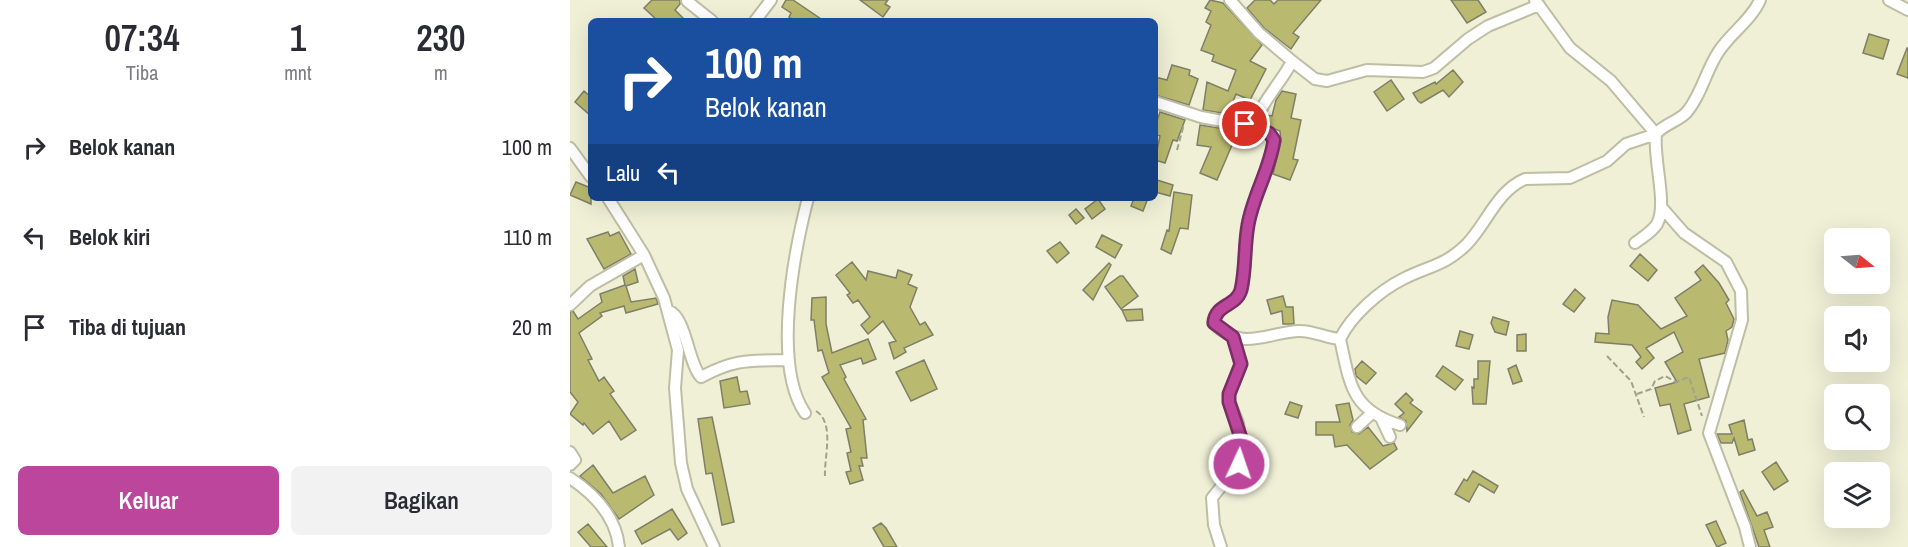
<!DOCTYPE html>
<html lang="id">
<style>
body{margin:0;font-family:"Archivo Narrow",sans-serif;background:#f2f2f3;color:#2b2b33;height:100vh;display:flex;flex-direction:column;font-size:22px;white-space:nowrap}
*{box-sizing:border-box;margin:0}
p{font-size:20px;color:#7c7c81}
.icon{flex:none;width:33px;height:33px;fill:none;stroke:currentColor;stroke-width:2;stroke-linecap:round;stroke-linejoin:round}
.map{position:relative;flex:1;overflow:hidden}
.drawer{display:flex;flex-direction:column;background:#fff;width:570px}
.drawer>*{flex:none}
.hud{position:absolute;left:18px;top:18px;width:570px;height:183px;border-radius:9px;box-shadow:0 6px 24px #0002;background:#1a4fa0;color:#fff;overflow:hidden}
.needle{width:39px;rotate:107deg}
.tools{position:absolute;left:1254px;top:228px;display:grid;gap:12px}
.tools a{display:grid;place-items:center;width:66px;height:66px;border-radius:9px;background:#fff;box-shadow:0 6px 24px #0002;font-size:30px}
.pin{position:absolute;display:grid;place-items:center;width:51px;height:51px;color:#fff;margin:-26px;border:3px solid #fff;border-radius:50%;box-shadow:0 2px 6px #0007}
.me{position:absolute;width:66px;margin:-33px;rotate:3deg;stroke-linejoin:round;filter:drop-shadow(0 0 4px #0008)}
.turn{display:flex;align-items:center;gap:21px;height:126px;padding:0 18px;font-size:27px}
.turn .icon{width:78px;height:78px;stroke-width:2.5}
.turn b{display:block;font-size:42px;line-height:51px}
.then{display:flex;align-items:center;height:57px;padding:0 18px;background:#0003;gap:12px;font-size:22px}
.eta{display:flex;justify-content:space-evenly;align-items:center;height:102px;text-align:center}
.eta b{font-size:36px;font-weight:600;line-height:42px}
.primary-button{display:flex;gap:12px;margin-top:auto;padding:12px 18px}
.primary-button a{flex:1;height:69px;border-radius:9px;background:#bc469c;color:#fff;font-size:24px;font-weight:600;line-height:69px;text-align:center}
.primary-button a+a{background:#f2f2f3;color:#2b2b33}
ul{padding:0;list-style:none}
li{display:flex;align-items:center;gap:18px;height:90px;padding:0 18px}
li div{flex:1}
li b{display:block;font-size:22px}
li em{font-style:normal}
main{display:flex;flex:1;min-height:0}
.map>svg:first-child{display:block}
</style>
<main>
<section class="drawer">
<div class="eta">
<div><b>07:34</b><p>Tiba</p></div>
<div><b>1</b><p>mnt</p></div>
<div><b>230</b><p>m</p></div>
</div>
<ul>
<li><svg class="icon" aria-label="right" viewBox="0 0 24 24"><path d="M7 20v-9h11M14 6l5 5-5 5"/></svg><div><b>Belok kanan</b></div><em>100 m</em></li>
<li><svg class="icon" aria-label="left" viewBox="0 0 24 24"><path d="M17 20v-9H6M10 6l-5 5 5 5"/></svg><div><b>Belok kiri</b></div><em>110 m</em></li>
<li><svg class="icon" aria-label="arrive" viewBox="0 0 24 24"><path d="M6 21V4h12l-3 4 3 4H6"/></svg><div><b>Tiba di tujuan</b></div><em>20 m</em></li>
</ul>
<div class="primary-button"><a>Keluar</a><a>Bagikan</a></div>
</section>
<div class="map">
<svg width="1338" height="547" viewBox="0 0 1338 547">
<rect width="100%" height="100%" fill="#eff0d6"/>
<path fill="#b9b96f" stroke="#7f7f68" stroke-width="1.5" d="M 82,0 L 110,0 L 110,4 L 105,10 L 116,21 L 88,21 L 74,8 Z
M 216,0 L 223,0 L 254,21 L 225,21 L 219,17 L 221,13 L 212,7 Z
M 290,0 L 318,0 L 315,4 L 320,7 L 313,17 Z
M 640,0 L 653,3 L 692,45 L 680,61 L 696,69 L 680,100 L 666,94 L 658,114 L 633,110 L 637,82 L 658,91 L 666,70 L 642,61 L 644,55 L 631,50 L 641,25 L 636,22 L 641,11 L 635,8 Z
M 685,0 L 700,0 L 704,4 L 708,0 L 751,0 L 723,33 L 729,37 L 721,49 L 694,28 L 677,8 Z
M 881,0 L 908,0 L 916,12 L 897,23 Z
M 1299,34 L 1319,40 L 1313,59 L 1293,53 Z
M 1337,48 L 1338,48 L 1338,78 L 1327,74 Z
M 602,65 L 620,70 L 619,75 L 628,79 L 619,105 L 585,95 L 585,77 L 597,80 Z
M 883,70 L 893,82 L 879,97 L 873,90 L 851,103 L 848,101 L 843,93 L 865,82 L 866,84 Z
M 821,80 L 834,99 L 817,111 L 804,92 Z
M 14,91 L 21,97 L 21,116 L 5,102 Z
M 712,91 L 726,94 L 721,118 L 731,120 L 723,159 L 728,160 L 720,180 L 703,174 L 711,141 L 710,131 L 693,124 L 697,115 L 702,116 L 706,100 Z
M 590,112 L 615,120 L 607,141 L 603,140 L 595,163 L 585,160 L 590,136 L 585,134 L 585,127 Z
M 630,125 L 668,131 L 647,180 L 630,173 L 641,147 L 627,145 Z
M 587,180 L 603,185 L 600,196 L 585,192 Z
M 6,182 L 21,188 L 21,204 L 0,195 Z
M 604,192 L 622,195 L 618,229 L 610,228 L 601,254 L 591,249 L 597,230 L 599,231 Z
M 564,198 L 578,198 L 573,211 L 561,206 Z
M 528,199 L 535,209 L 522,219 L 515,209 Z
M 506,209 L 514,218 L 506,224 L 499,215 Z
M 38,232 L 40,236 L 49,232 L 61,254 L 34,269 L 17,239 Z
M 532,235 L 552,245 L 545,258 L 526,247 Z
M 490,242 L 499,253 L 487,263 L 477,251 Z
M 1070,254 L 1087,270 L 1078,281 L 1060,266 Z
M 282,262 L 296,280 L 298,271 L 326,278 L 328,270 L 342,275 L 338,284 L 347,288 L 340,307 L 350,325 L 355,322 L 363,335 L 334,348 L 336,352 L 324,359 L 319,343 L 326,341 L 313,321 L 298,334 L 291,325 L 300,317 L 288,300 L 283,303 L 277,295 L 280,293 L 266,275 Z
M 539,263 L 541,265 L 523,300 L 513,290 Z
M 1133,265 L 1149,283 L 1159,300 L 1156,303 L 1164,319 L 1162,327 L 1156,331 L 1158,340 L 1155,353 L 1129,359 L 1139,397 L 1114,404 L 1121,430 L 1108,434 L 1100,404 L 1090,406 L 1085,388 L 1107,382 L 1095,362 L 1113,352 L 1104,332 L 1076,348 L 1084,358 L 1072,369 L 1066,362 L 1071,357 L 1062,345 L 1025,342 L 1026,333 L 1039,334 L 1038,317 L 1042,300 L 1068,305 L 1091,329 L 1117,316 L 1105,298 L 1131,280 L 1125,272 Z
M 65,269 L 68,282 L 56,286 L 61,302 L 86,298 L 88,304 L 56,313 L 54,306 L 30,313 L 32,316 L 9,333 L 22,359 L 18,360 L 29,381 L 34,377 L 44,391 L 40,394 L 66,430 L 51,440 L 39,421 L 23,434 L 14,423 L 13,425 L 0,414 L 8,402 L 0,392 L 0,312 L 3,311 L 8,319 L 32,302 L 30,294 L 55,285 L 53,276 Z
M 550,276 L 553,276 L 568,296 L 551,309 L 535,287 Z
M 1005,289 L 1015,298 L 1004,312 L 993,304 Z
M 713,296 L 716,307 L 723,307 L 724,324 L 713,324 L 712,311 L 701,314 L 697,300 Z
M 256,297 L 256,324 L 262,353 L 298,339 L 306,359 L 293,364 L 291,358 L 270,365 L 276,377 L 274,379 L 296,419 L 293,420 L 297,458 L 291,458 L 293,466 L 289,466 L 293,480 L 280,484 L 276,472 L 281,471 L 277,453 L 281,452 L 276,429 L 281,428 L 252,377 L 259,373 L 252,350 L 248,351 L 244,320 L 241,320 L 242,298 Z
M 572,309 L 573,320 L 557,321 L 552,310 Z
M 923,317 L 939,322 L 936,335 L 925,332 L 921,323 Z
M 890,331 L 903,335 L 899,349 L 886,346 Z
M 956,334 L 956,351 L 947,351 L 947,335 Z
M 354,360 L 367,389 L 341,401 L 326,372 Z
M 792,361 L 806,373 L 796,384 L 786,376 L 785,369 Z
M 908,361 L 920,361 L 916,404 L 903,404 L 902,387 L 904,388 L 904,379 L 908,379 Z
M 946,365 L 952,381 L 943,384 L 938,369 Z
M 873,366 L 893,380 L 885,390 L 866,376 Z
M 167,377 L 170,392 L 177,391 L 180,404 L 154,408 L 150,381 Z
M 836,393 L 843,400 L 840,403 L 852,412 L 837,431 L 836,421 L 829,417 L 834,413 L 825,404 Z
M 720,402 L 732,406 L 728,418 L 715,414 Z
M 779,403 L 783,420 L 780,425 L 782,432 L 789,434 L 798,427 L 813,446 L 824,443 L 827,449 L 800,469 L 777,445 L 765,447 L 763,435 L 746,435 L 746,422 L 770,422 L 766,405 Z
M 142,417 L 164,522 L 152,525 L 142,473 L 136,474 L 128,419 Z
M 1174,420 L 1178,440 L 1182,439 L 1185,450 L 1169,455 L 1164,438 L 1162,443 L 1151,443 L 1147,434 L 1162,434 L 1159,425 Z
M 1206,462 L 1218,481 L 1204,490 L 1192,472 Z
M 23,465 L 43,493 L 75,476 L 84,495 L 49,519 L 31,494 L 10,476 Z
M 903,471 L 928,486 L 924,493 L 909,484 L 899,502 L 885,494 L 894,479 L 897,481 Z
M 1173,490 L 1187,516 L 1197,512 L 1203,527 L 1194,530 L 1200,547 L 1189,547 L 1170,492 Z
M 102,509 L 117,533 L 108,540 L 100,529 L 72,544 L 65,531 Z
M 1146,521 L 1156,543 L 1147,547 L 1136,525 Z
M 311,523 L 316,528 L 327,547 L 314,547 L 303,528 Z
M 18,524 L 37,547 L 21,547 L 8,532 Z"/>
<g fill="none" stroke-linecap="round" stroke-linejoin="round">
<g stroke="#bdbea4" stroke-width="14">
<path id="minor" d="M 660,0 L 689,33 L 722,61 C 714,80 681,113 686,130 L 699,133 L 704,140 C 700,170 683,195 678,225 C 674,246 676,269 671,290 C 666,307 645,304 643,323 C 673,352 695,333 728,331 C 742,330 756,338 770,339 C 781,316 809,291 833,279 C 858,266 875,266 897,244 C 917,223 927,191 955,179 L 1000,178 L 1037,161 L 1056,144 L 1086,134 L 1041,81 L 1000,48 L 965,0
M 1319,0 L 1338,10
M 117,1 L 142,21
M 185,21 L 201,0
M 722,61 L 745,79 L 757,81 L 797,70 L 853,72 L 864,68 L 898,39 L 918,26 L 969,5
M 585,102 L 631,117 L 685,127
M 0,148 L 21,177
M 38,198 L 74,255 L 94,298 L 108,350 L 105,388 L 111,463 L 117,489 L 144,547
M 1093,209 L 1114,233 L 1156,262 L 1171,291 L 1172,320 L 1139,433 L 1175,527 L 1180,547
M 1065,243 C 1073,237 1082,232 1087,224 C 1098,204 1083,160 1086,134 C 1094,124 1107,122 1116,113 C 1131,96 1136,70 1149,51 C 1161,33 1182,19 1190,0
M 0,305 L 20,286 L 74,255
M 99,311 C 116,317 118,363 131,377 C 167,358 180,361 219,360
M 770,339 C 780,384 781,410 830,425
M 235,413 C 202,365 224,252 238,198
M 812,420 L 820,437
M 787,427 L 802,413
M 0,452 L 5,460 L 0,465
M 0,478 C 24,494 46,517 49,547
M 651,547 L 644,525 L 642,498 L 669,464 L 672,454 L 668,423 L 659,401 L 659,394 L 671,364 L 663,337"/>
</g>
<path stroke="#a1a28e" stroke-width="2" stroke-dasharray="6 3" stroke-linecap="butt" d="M 607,150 L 614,124
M 1037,356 L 1061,381 L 1074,417
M 1067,394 L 1081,389 L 1085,381 L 1095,376 L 1106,382 L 1119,377 L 1132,416
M 246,411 C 265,423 254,457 255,476"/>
<use href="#minor" stroke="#fff" stroke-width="10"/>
</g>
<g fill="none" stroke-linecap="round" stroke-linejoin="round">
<g stroke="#7a2e65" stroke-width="15">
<path id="route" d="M 669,464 L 671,438 L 659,402 L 659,394 L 671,364 L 663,337 L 644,323 C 645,304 666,307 671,290 C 676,269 674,246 678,225 C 683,195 700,170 704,140 L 699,133 L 675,124"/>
</g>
<use href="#route" stroke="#bc469c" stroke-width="10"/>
</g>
</svg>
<div class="tools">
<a><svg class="needle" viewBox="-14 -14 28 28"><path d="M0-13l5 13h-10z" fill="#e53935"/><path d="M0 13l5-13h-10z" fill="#7c7c81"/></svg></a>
<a><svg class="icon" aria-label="sound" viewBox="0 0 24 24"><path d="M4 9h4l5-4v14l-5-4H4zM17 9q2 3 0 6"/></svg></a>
<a><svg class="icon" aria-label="search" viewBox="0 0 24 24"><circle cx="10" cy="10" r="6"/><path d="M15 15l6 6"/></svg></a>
<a><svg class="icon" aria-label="layers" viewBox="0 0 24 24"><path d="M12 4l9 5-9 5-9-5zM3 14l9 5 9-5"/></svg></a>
</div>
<div class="pin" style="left:675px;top:124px;background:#d93025"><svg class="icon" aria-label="arrive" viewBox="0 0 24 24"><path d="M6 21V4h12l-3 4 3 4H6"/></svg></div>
<svg class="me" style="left:669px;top:464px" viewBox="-20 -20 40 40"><circle r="17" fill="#bc469c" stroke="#fff" stroke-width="3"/><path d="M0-11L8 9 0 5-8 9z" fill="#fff"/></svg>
<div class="hud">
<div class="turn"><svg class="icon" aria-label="right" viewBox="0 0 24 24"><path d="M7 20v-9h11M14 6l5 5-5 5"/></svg><div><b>100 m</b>Belok kanan</div></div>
<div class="then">Lalu<svg class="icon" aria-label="left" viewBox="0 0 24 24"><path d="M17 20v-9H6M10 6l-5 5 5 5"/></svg></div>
</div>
</div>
</main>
